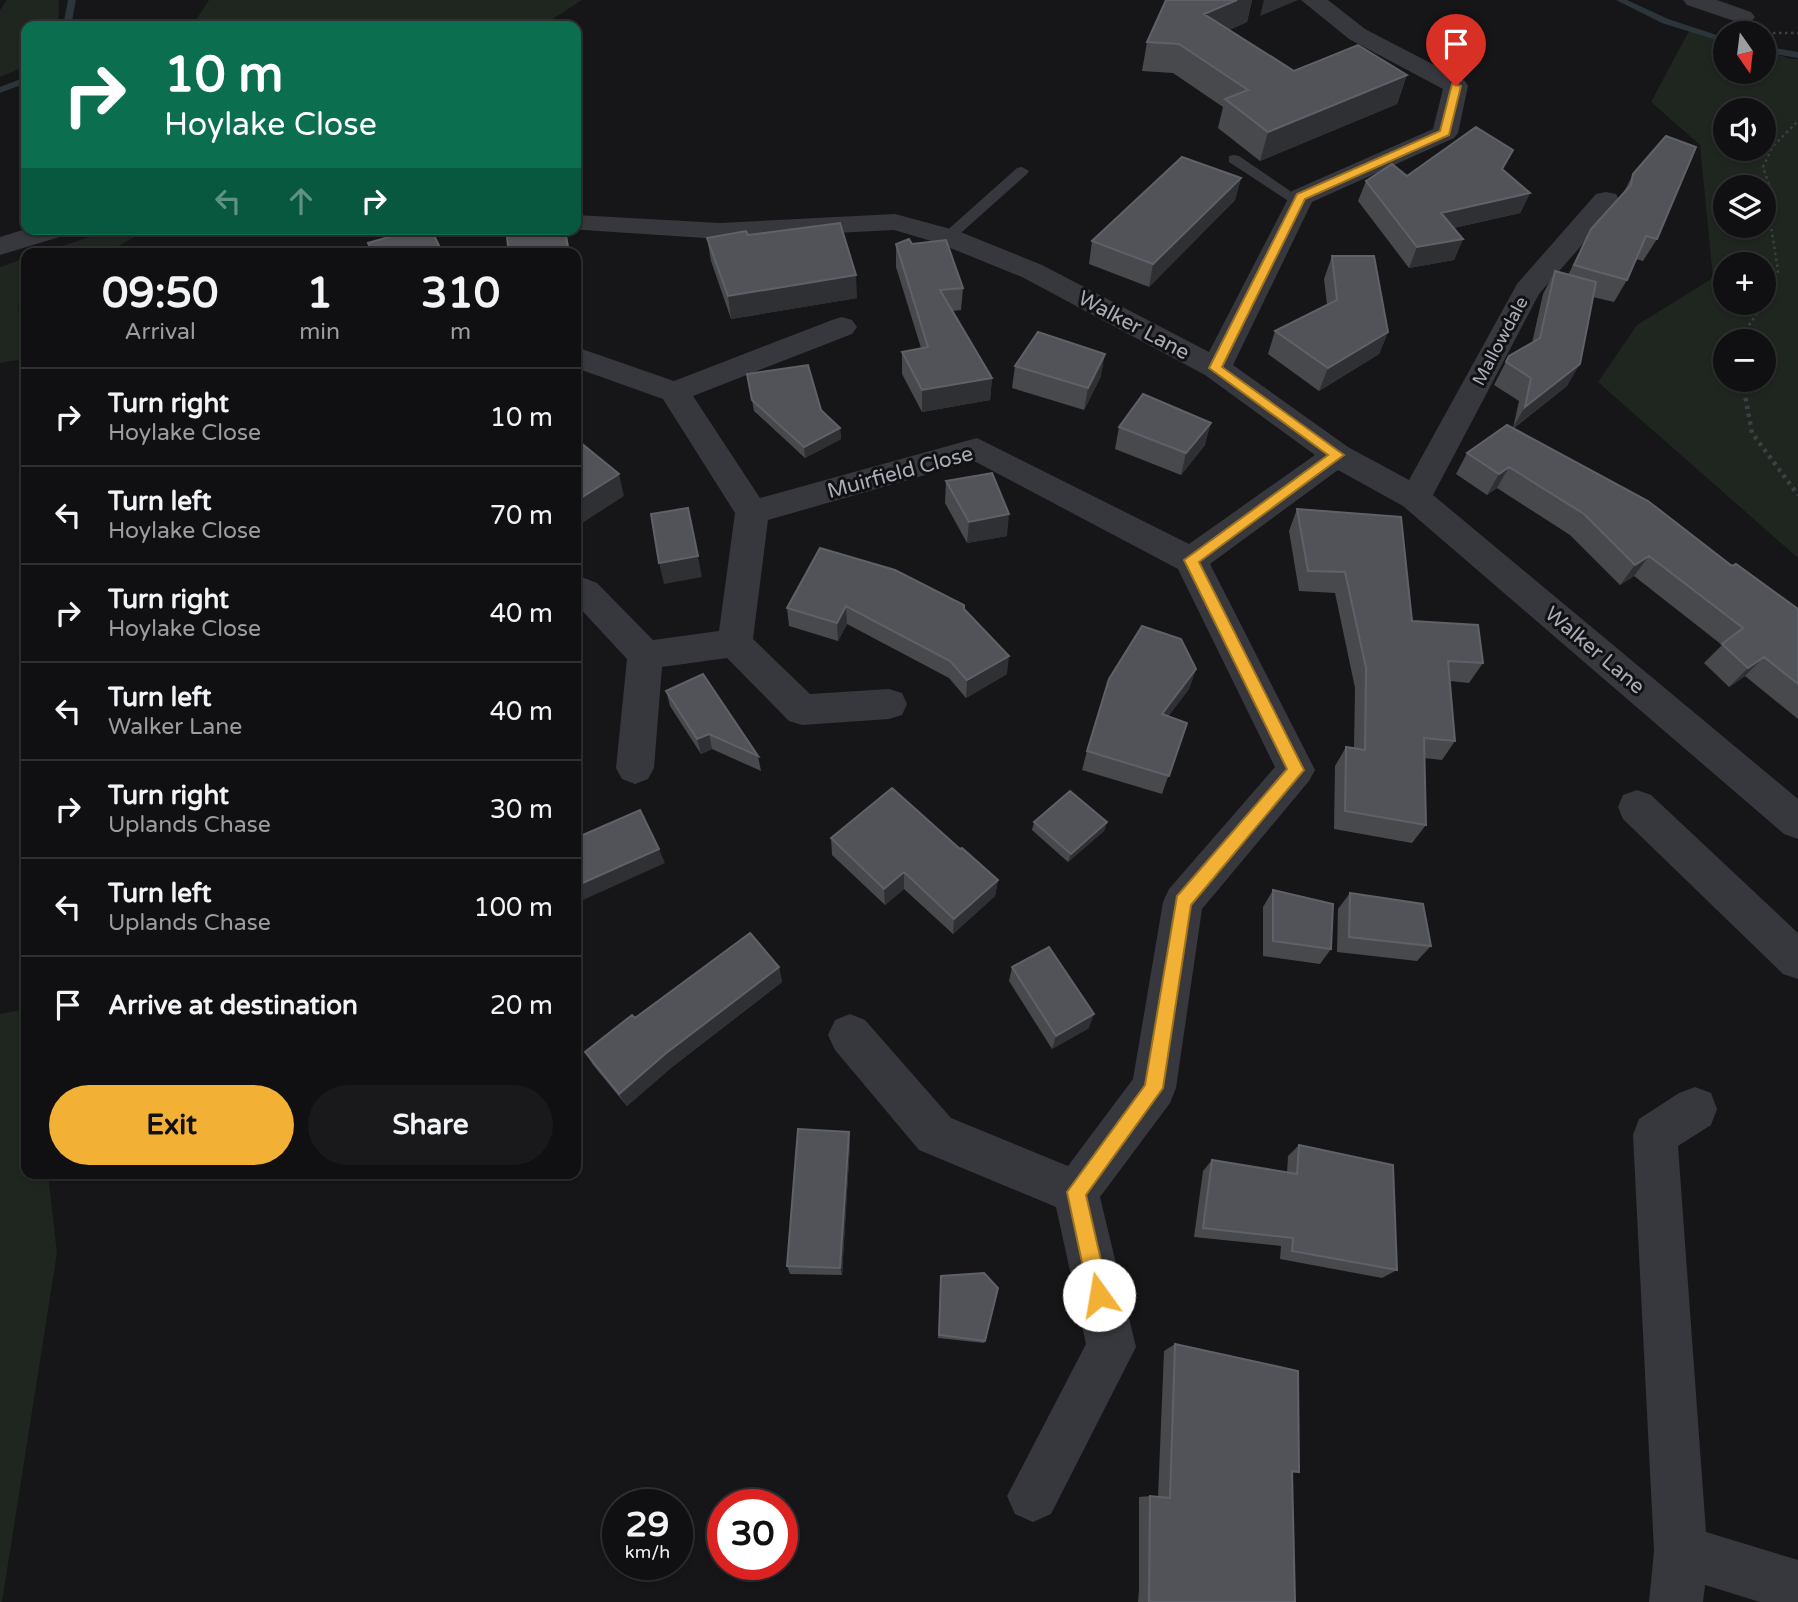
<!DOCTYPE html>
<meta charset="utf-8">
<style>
body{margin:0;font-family:"Varela Round",sans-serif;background:#19191b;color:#f1f3f6;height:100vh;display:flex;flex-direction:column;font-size:26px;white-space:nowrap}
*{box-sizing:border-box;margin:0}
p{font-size:23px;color:#9c9d9f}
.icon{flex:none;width:38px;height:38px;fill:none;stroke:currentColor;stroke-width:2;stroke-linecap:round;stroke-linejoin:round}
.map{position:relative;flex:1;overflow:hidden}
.details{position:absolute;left:21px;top:248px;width:560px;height:931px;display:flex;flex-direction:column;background:#101012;border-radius:14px;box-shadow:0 2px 5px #0004,0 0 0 2px #303032}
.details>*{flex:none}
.hud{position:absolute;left:21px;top:21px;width:560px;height:214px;border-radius:14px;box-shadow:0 2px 5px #0004,0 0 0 2px #303032;background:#0b6e4f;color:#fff;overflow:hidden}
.needle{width:46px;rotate:166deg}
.fabs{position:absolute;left:1713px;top:21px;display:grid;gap:14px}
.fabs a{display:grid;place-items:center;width:63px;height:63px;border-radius:50%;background:#101012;box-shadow:0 2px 5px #0004,0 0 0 2px #303032;font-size:35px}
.speed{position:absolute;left:602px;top:1489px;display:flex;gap:14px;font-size:35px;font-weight:700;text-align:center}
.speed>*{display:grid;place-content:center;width:91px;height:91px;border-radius:50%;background:#101012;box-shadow:0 2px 5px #0004,0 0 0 2px #303032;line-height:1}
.speed small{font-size:18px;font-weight:400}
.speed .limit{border:10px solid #d22;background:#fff;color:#111}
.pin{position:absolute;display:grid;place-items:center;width:60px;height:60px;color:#fff;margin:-72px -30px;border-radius:50% 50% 50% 0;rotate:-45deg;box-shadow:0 0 7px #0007}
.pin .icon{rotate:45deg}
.me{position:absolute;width:77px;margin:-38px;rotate:347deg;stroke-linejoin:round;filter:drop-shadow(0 0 5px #0008)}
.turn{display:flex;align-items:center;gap:24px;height:147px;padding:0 28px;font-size:32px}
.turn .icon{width:91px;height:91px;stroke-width:2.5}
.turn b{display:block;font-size:49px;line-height:60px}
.lanes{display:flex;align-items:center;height:66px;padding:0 28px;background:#0003;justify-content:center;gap:35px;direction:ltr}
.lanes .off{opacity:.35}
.eta{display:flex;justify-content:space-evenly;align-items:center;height:119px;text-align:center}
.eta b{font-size:42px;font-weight:700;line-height:49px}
.button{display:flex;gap:14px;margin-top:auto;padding:14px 28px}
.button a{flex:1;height:80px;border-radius:42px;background:#f2b134;color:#111;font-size:28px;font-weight:700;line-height:80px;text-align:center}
.button a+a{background:#19191b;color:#f1f3f6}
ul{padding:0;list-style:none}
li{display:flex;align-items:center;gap:21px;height:98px;padding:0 28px;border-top:2px solid #303032}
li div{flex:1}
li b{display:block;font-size:26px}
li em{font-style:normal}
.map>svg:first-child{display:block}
</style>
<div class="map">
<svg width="1798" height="1602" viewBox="0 0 1798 1602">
<rect width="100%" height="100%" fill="#161618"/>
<path fill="#1e261f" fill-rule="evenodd" d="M 7,0 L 59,0 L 58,26 L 26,26 L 26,66 L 0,77 L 0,10 Z
M 209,0 L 582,0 L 542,26 L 192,26 Z
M 1689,31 L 1725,37 L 1726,72 L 1764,72 L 1764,49 L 1790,59 L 1798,59 L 1798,558 L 1598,382 L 1637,325 L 1713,278 L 1700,145 L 1651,102 ZM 1726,110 L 1764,110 L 1764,149 L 1726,149 ZM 1726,187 L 1764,187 L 1764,226 L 1726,226 ZM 1726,264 L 1764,264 L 1764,303 L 1726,303 ZM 1726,341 L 1764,341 L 1764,380 L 1726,380 Z
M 112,229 L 150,229 L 103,254 L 40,254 Z
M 26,258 L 26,299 L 18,304 L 23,359 L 0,363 L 0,267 Z
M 26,1009 L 26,1174 L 48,1174 L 57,1253 L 2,1602 L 0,1602 L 0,1014 Z"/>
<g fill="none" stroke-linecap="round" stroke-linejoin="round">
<path fill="#2c353c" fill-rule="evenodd" d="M 68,0 L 76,0 L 71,26 L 63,26 Z
M 1616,0 L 1627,0 L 1668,19 L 1726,38 L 1726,43 L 1662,23 Z
M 1764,46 L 1798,52 L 1798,58 L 1764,52 Z
M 26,77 L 26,83 L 0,93 L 0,87 Z"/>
<path stroke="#3d3f44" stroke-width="2.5" stroke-dasharray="2.5 3.5" stroke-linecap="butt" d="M 1773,33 L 1798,33
M 1742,341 L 1742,335 L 1764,304 L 1778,271 L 1771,226 L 1773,196 L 1763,167 L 1773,146 L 1798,121
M 1742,380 L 1744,392"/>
<path stroke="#3d3f44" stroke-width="4.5" stroke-dasharray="3.5 4.5" stroke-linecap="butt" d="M 1744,390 L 1752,433 L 1798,495"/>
<path fill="#37383d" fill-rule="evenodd" d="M 1234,155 L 1239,156 L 1305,201 L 1303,204 L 1293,204 L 1229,162 L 1229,156 Z
M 1022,167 L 1029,171 L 1027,174 L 953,240 L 943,240 L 943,234 L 1017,168 Z"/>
<path fill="#37383d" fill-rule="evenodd" d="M 1301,0 L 1328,0 L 1365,29 L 1465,81 L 1468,86 L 1458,133 L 1454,138 L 1312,202 L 1233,365 L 1348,447 L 1409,480 L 1517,284 L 1596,194 L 1606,192 L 1616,194 L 1619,200 L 1616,206 L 1539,294 L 1433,495 L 1798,799 L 1798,839 L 1784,834 L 1403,506 L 1338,470 L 1210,564 L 1315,770 L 1309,781 L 1202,909 L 1176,1088 L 1170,1103 L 1100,1197 L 1136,1347 L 1051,1514 L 1033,1522 L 1015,1514 L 1007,1496 L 1086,1344 L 1056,1207 L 919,1150 L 835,1050 L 828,1035 L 835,1020 L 850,1014 L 865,1020 L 951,1118 L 1068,1166 L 1133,1079 L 1163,902 L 1169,889 L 1275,767 L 1178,569 L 974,461 L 768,520 L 753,639 L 810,694 L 889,689 L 902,693 L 907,704 L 902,715 L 889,719 L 802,725 L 789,721 L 727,658 L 662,667 L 654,768 L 648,779 L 635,784 L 622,779 L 616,768 L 627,659 L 576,604 L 576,575 L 597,583 L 653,640 L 719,631 L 735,513 L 663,399 L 576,368 L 576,347 L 674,381 L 832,320 L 842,317 L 852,320 L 857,327 L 852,334 L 693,396 L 760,498 L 977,438 L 1189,544 L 1315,455 L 1205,375 L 1022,277 L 938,243 L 894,230 L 720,239 L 568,229 L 576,229 L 576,215 L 720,223 L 895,214 L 958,231 L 1042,265 L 1209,352 L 1292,191 L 1433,129 L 1443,89 L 1349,39 Z
M 1683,0 L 1717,0 L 1751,12 L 1755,17 L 1751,22 L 1743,24 L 1687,5 Z
M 26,229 L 70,229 L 66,235 L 0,255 L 0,237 Z
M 1637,790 L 1651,795 L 1798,933 L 1798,979 L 1783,974 L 1623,819 L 1618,807 L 1623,795 Z
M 1695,1087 L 1711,1093 L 1717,1109 L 1711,1125 L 1678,1146 L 1706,1532 L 1798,1560 L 1798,1602 L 1760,1602 L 1705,1585 L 1703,1602 L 1649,1602 L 1654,1551 L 1633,1135 L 1639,1119 L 1679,1093 Z"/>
</g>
<path fill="#47494d" d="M 1166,0 L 1252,0 L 1247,22 L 1229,30 L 1294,71 L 1407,75 L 1397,104 L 1260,161 L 1218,128 L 1223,107 L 1173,73 L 1142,71 L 1147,42 Z
M 1504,170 L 1530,193 L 1520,213 L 1454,228 L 1463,239 L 1454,260 L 1409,268 L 1358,201 L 1366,181 L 1407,176 Z
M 1633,174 L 1657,239 L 1643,261 L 1636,259 L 1627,280 L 1614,302 L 1593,297 L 1567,386 L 1514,428 L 1798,609 L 1798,719 L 1745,676 L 1729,687 L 1704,663 L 1722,645 L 1634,576 L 1620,585 L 1570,535 L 1497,488 L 1487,495 L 1456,474 L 1467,453 L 1513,428 L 1519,401 L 1494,385 L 1509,356 L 1532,343 L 1543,294 L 1555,271 L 1568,275 L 1591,229 L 1623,194 Z
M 1241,178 L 1235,200 L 1149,287 L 1089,264 L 1092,241 Z
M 748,235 L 857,298 L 731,319 L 711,261 L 707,238 Z
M 896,244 L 912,244 L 963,288 L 961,310 L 952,311 L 992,378 L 990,400 L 922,412 L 902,374 L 902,352 L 921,348 L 896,267 Z
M 1332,256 L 1388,332 L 1379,354 L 1319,391 L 1268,354 L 1275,331 L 1327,305 L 1324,279 Z
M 1015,366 L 1101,376 L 1084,410 L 1012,388 Z
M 747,374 L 821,410 L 840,428 L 841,439 L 805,458 L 754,411 Z
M 1119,427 L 1205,445 L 1181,475 L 1115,449 Z
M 946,481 L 1007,536 L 967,543 L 945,503 Z
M 1297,509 L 1412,621 L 1483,663 L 1469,683 L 1450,681 L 1455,741 L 1442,760 L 1424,758 L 1426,825 L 1412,843 L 1334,829 L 1335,766 L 1346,747 L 1354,749 L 1355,688 L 1335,593 L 1299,591 L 1289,531 Z
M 820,548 L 964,609 L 1007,674 L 966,698 L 949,678 L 847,624 L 838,641 L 789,626 L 787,608 Z
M 1196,669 L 1189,689 L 1168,716 L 1187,723 L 1162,794 L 1082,770 L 1087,751 Z
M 666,691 L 758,756 L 761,771 L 712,749 L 701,754 L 670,706 Z
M 1034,822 L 1107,822 L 1104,831 L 1068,862 L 1032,830 Z
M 831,838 L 960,849 L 998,880 L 995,896 L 953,934 L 904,889 L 885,905 L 832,855 Z
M 1273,890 L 1331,949 L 1320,964 L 1263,956 L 1263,907 Z
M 1350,893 L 1431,946 L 1417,961 L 1337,952 L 1338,909 Z
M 779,967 L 782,982 L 672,1067 L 627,1106 L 593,1065 L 585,1052 L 635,1018 Z
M 1012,967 L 1089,1028 L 1052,1049 L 1009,981 Z
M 849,1132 L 850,1143 L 842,1275 L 790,1274 L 787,1266 Z
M 1299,1145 L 1397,1270 L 1382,1278 L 1280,1259 L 1281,1246 L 1194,1237 L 1203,1171 L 1212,1160 L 1287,1173 L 1288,1156 Z
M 941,1280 L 985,1341 L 984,1343 L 938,1338 Z
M 1175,1344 L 1299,1472 L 1292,1473 L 1295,1602 L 1138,1602 L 1139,1590 L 1139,1497 L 1150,1496 L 1158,1497 L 1164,1351 Z"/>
<path fill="#2f3033" d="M 1237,0 L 1252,0 L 1247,22 L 1198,43 L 1204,14 Z
M 1264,0 L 1298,0 L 1260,16 Z
M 1407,75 L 1397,104 L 1260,161 L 1268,132 Z
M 1241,178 L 1235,200 L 1149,287 L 1153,264 Z
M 1530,193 L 1520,213 L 1432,233 L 1441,213 Z
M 565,229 L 571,254 L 569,254 Z
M 1463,239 L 1454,260 L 1409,268 L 1417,247 Z
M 856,275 L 857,298 L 731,319 L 728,296 Z
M 1388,332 L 1379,354 L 1319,391 L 1328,368 Z
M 1105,354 L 1101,376 L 1084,410 L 1088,388 Z
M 1580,364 L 1567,386 L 1512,429 L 1525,407 Z
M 992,378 L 990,400 L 922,412 L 922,390 Z
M 1211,423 L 1205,445 L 1181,475 L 1186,453 Z
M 840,428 L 841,439 L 805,458 L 804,447 Z
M 1509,467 L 1497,488 L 1487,495 L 1499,474 Z
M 619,474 L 624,496 L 576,527 L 576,501 Z
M 688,508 L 702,577 L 664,584 L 659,563 Z
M 1009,514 L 1007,536 L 967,543 L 969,522 Z
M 1649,556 L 1634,576 L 1620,585 L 1635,565 Z
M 846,606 L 847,624 L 838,641 L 837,623 Z
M 1009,656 L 1007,674 L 966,698 L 967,680 Z
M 1764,657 L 1745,676 L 1729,687 L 1748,668 Z
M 1196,669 L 1189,689 L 1156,733 L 1162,714 Z
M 709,734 L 712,749 L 701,754 L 697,739 Z
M 1107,822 L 1104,831 L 1068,862 L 1071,854 Z
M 659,849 L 665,863 L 583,900 L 576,905 L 576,886 Z
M 904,872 L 904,889 L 885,905 L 884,889 Z
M 998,880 L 995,896 L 953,934 L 954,919 Z
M 779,967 L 782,982 L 672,1067 L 627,1106 L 619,1094 L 665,1054 Z
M 1094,1014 L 1089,1028 L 1052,1049 L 1056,1036 Z
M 849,1132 L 850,1143 L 842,1275 L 840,1268 Z"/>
<path fill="#525359" stroke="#5f6168" stroke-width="2" d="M 1166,0 L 1237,0 L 1204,14 L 1294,71 L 1358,45 L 1407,75 L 1268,132 L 1225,99 L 1248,90 L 1179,44 L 1147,42 Z
M 1476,127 L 1513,150 L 1502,169 L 1530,193 L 1441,213 L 1463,239 L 1417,247 L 1366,181 L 1392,164 L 1407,176 Z
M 1666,136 L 1696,147 L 1657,239 L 1646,236 L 1627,280 L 1574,265 L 1591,229 L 1631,185 L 1633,174 Z
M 1182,157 L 1241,178 L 1153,264 L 1092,241 Z
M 840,223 L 856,275 L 728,296 L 707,238 L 746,231 L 748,235 Z
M 417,229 L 431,229 L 443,254 L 373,254 L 368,243 Z
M 562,229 L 565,229 L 569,254 L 509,254 L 507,237 Z
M 909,239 L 912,244 L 946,240 L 963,288 L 940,290 L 992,378 L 922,390 L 902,352 L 928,347 L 896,244 Z
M 1332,256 L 1374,256 L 1388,332 L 1328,368 L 1275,331 L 1337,300 Z
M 1555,271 L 1596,282 L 1580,364 L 1525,407 L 1531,378 L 1506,362 L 1509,356 L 1540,338 Z
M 1038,332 L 1105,354 L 1088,388 L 1015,366 Z
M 808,365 L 821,410 L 840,428 L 804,447 L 752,400 L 747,374 Z
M 1143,394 L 1211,423 L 1186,453 L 1119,427 Z
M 1507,425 L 1648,501 L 1732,566 L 1736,564 L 1798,609 L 1798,684 L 1764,657 L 1748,668 L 1722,644 L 1743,628 L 1649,556 L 1635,565 L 1584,514 L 1509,467 L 1499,474 L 1467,453 Z
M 581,443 L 619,474 L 576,501 L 576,446 Z
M 992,473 L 1009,514 L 969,522 L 946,481 Z
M 688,508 L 698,556 L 659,563 L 651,514 Z
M 1297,509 L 1401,517 L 1412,621 L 1478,625 L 1483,663 L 1448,661 L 1455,741 L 1424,738 L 1426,825 L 1345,811 L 1346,747 L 1365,750 L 1366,668 L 1345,572 L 1308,571 Z
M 820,548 L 895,570 L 964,605 L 964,609 L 1009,656 L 967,680 L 950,661 L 846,606 L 837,623 L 787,608 Z
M 1142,626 L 1181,639 L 1196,669 L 1162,714 L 1187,723 L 1169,776 L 1087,751 L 1109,679 Z
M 703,674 L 758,756 L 709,734 L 697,739 L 666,691 Z
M 892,788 L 960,849 L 962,848 L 998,880 L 954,919 L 904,872 L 884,889 L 831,838 Z
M 1070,791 L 1107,822 L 1071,854 L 1034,822 Z
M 640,810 L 659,849 L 576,886 L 576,838 Z
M 1273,890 L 1333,904 L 1331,949 L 1273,941 Z
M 1350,893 L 1423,904 L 1431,946 L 1349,937 Z
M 750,933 L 779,967 L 665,1054 L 619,1094 L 585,1052 L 632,1015 L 635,1018 Z
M 1049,947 L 1094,1014 L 1056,1036 L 1012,967 Z
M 798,1129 L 849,1132 L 840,1268 L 787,1266 Z
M 1299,1145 L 1393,1165 L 1397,1270 L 1292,1251 L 1293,1238 L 1203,1228 L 1212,1160 L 1297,1174 Z
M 984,1273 L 998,1288 L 985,1341 L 939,1335 L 941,1276 Z
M 1175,1344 L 1298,1371 L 1299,1472 L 1292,1471 L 1295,1602 L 1149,1602 L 1150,1496 L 1170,1498 Z"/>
<path fill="#f2b134" stroke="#9d7322" stroke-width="2" d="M 1452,84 L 1461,86 L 1449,135 L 1305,199 L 1222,367 L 1344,455 L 1199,562 L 1304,770 L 1191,905 L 1163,1088 L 1086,1195 L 1109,1295 L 1106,1302 L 1099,1305 L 1092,1302 L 1089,1295 L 1067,1192 L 1145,1085 L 1177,896 L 1287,769 L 1184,560 L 1328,455 L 1209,368 L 1297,194 L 1440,131 Z"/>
<g text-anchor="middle" stroke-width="6" stroke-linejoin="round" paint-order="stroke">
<g font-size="18" fill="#a8adb8" stroke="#111113">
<text transform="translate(1500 341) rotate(-62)" y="6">Mallowdale</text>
</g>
<g font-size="21" fill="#a8adb8" stroke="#111113">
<text transform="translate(1134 325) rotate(28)" y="7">Walker Lane</text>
<text transform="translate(900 472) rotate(-15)" y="7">Muirfield Close</text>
<text transform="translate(1595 650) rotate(40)" y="7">Walker Lane</text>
</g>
</g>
</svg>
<div class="fabs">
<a><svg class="needle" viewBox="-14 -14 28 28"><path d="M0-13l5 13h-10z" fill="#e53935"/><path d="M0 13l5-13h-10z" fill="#9c9d9f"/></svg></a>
<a><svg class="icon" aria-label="sound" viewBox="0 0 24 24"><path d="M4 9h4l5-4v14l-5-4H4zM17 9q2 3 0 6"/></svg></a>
<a><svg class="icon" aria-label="layers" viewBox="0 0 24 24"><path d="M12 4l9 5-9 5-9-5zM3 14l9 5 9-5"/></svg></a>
<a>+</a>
<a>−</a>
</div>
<div class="speed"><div>29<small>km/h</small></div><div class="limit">30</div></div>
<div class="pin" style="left:1456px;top:86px;background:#d93025"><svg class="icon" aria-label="arrive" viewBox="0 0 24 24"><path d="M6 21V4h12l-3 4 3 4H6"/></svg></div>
<svg class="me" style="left:1099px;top:1295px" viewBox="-20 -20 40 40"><circle r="19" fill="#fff"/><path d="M0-13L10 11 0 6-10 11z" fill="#f2b134"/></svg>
<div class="hud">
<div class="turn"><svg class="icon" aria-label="right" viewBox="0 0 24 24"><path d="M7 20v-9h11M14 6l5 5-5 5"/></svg><div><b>10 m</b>Hoylake Close</div></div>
<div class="lanes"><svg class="icon off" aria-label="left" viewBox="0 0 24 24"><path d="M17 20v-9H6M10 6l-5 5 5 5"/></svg><svg class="icon off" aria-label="ahead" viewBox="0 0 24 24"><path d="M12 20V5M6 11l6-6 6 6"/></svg><svg class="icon" aria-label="right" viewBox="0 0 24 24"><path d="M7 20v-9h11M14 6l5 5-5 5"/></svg></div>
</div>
<section class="details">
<div class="eta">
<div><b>09:50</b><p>Arrival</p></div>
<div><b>1</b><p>min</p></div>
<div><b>310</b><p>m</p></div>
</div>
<ul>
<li><svg class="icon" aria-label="right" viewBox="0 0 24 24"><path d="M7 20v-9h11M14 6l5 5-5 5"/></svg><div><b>Turn right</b><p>Hoylake Close</p></div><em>10 m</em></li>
<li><svg class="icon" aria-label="left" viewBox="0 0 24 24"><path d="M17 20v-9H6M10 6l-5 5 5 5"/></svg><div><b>Turn left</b><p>Hoylake Close</p></div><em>70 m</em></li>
<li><svg class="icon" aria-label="right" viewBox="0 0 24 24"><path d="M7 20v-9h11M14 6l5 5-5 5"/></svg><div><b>Turn right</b><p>Hoylake Close</p></div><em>40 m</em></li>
<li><svg class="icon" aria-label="left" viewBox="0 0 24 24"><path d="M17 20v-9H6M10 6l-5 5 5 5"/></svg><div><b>Turn left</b><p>Walker Lane</p></div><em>40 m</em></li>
<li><svg class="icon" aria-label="right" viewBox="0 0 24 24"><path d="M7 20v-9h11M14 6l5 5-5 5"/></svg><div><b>Turn right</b><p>Uplands Chase</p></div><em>30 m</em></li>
<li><svg class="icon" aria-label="left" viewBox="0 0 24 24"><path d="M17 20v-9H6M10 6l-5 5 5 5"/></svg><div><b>Turn left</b><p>Uplands Chase</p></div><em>100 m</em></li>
<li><svg class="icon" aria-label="arrive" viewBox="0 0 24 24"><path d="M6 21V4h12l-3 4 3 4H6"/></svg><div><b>Arrive at destination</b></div><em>20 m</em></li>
</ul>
<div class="button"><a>Exit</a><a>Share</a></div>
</section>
</div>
